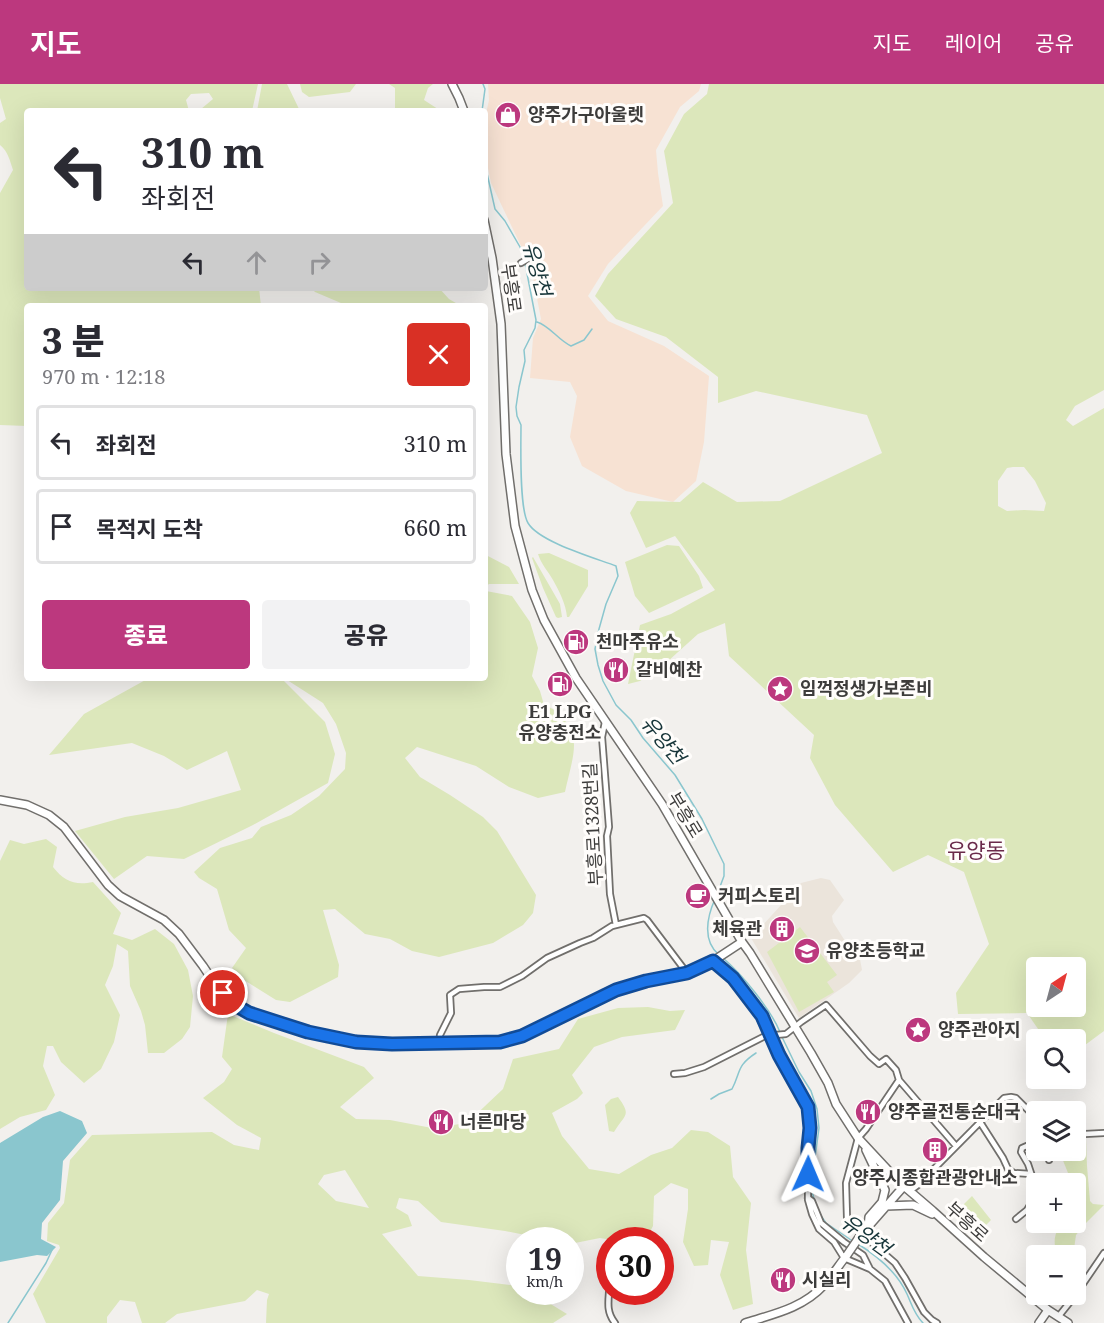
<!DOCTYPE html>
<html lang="ko">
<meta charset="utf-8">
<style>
body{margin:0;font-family:"Noto Serif","Noto Sans KR",serif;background:#f2f2f3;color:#2b2b33;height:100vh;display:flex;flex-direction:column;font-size:22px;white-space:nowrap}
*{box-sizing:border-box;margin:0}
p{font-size:20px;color:#7c7c81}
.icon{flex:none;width:33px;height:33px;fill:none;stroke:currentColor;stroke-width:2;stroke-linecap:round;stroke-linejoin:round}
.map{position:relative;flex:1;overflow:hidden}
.panel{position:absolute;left:24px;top:219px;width:464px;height:378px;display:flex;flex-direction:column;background:#fff;border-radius:6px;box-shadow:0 6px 24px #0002}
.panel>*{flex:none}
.guide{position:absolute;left:24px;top:24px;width:464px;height:183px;border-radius:6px;box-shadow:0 6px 24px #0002;background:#fff;color:#2b2b33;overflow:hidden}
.needle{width:39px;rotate:36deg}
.fabs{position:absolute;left:1026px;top:873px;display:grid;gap:12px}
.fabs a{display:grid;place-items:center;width:60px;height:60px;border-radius:6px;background:#fff;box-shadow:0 6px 24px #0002;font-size:30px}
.speed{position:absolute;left:506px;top:1143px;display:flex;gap:12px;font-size:30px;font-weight:700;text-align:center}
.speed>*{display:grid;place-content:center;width:78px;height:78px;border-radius:50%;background:#fff;box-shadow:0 6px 24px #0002;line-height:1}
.speed small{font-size:15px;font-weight:400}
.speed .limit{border:9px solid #d22;background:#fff;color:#111}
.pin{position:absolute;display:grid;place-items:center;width:51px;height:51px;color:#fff;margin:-26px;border:3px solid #fff;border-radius:50%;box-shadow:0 2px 6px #0007}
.me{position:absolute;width:66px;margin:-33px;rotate:1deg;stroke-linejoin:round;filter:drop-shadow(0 0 4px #0008)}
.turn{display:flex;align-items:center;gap:21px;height:126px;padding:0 18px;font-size:27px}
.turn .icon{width:78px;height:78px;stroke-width:2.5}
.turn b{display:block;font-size:42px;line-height:51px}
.lanes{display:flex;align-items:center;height:57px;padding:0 18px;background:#0003;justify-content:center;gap:30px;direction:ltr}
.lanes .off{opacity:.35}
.round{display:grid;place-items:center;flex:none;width:63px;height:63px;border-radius:6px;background:#f2f2f3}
.headline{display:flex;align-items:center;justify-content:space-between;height:102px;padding:0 18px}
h1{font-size:36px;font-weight:800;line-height:45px}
.action{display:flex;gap:12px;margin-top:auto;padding:12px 18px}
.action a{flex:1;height:69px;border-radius:6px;background:#bc387e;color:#fff;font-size:24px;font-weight:800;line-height:69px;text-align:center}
.action a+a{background:#f2f2f3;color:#2b2b33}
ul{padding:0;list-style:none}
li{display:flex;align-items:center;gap:18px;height:75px;margin:0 12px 9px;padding:0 6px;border:3px solid #e1e1e2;border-radius:6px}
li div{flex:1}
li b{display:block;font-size:22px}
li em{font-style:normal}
header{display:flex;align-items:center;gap:36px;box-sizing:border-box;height:84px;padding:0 30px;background:#bc387e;color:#fff}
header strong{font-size:28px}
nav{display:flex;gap:33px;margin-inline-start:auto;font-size:21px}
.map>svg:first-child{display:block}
</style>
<header>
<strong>지도</strong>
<nav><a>지도</a><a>레이어</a><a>공유</a></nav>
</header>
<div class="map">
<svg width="1104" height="1239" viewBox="0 0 1104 1239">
<rect width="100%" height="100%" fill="#f2f0ed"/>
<path fill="#ebe4db" d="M 821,794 L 830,796 L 844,816 L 832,832 L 833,838 L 847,860 L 860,875 L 862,886 L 849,899 L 799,934 L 751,854 L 801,799 Z"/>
<path fill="#f7e2d3" d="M 488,0 L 701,0 L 699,7 L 680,23 L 656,66 L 658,89 L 663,122 L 608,180 L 588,212 L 608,237 L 664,262 L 709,292 L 704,358 L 696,397 L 673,418 L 626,407 L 582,382 L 570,353 L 577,312 L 570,298 L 530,294 L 533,254 L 541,235 L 531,183 L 491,99 L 484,64 L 485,35 L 489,16 Z"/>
<path fill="#dce7bb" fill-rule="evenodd" d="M 0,0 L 258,0 L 252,27 L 193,27 L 201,25 L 213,15 L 209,9 L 191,10 L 186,16 L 189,27 L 27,27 L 27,204 L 259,204 L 261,222 L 27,222 L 27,342 L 0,341 L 0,109 L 13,86 C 10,77 8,67 0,61 L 0,39 L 6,35 L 0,14 Z
M 262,0 L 287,0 L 300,27 L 257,27 Z
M 300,0 L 356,0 L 350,8 L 309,13 L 302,8 Z
M 389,0 L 433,0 L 428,4 L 424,16 L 441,27 L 395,27 L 395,4 Z
M 709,0 L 1104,0 L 1104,306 L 1075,322 L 1066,336 L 1073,342 L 1104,324 L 1104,947 L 1081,964 L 1076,965 L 1076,956 L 1045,955 L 1027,929 L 958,930 L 956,909 L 989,860 L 964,788 L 928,771 L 893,788 L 835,721 L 810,674 L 814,651 L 729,572 L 725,539 L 698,550 L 667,578 L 640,597 L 628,600 L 640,541 L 671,530 L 715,506 L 675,452 L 646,464 L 630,429 L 637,417 L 680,418 L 703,398 L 737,418 L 780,417 L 882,369 L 867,331 L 756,307 L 718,319 L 718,293 L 666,253 L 616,235 L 595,212 L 608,190 L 673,119 L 664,67 L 684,30 L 707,10 ZM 1013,383 L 1024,383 L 1035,397 L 1046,419 L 1044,427 L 1024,426 L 1007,427 L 998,422 L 998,397 L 1007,384 ZM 1036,884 L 1076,884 L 1076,922 L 1036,922 Z
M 311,204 L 439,204 L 449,215 L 461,222 L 348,222 L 315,208 Z
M 667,461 L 679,462 L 699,492 L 703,504 L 649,529 L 635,512 L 625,478 Z
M 549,469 L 588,486 L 588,502 L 569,533 L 567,533 C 566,520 559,507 553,496 C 548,487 541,480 538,470 Z
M 484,470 L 509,483 L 519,500 L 489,500 L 485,503 Z
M 533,473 L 560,520 L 562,533 L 558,534 L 556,533 L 543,504 L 532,474 Z
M 486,507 L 512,512 L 530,538 L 538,564 L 532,592 L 540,607 L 544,621 C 560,626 574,644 574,661 C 574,675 568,693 565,708 L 538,714 L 509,703 L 476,682 L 417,663 L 405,674 L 420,693 L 450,711 L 483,733 L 497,747 L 536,811 L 533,829 L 523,841 L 493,859 L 439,873 L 412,867 L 390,855 L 365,850 L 335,825 L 323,826 L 339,881 L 338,893 L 290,918 L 276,916 L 244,896 L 232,884 L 246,864 L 229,846 L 217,805 L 199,794 L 194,788 L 220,764 L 252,754 L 261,743 L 291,731 L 319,712 L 345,685 L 346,669 L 336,640 L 323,619 L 284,594 L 484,594 L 484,508 Z
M 149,594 L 281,594 L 325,638 L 335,670 L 328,699 L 253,741 L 184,775 L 147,772 L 114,795 L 75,747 L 125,733 L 178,724 L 241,706 L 227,667 L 187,686 L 164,672 L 132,659 L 49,671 L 84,630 Z
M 46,755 L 57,763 L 53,783 C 64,797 75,802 93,798 L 121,829 L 113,850 L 132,856 L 155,845 L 174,860 L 188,886 L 193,912 L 190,943 L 182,955 L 164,969 L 148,969 L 145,941 L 141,927 L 130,902 L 128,867 L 117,860 L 113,882 L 105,901 L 120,931 L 114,958 L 101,985 L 84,999 L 61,978 L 53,962 L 47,962 L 43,982 L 55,1011 L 46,1026 L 20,1033 L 0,1045 L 0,777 L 10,756 L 24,760 Z
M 800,843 L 837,891 L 827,898 L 834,908 L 799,928 L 767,868 Z
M 648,923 L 670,927 L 685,926 L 675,946 L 622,953 L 594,963 L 572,991 L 583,1009 L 577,1015 L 552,1029 L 562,1052 L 589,1085 L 619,1090 L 651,1071 L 672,1064 L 691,1046 L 708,1048 L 730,1062 L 733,1093 L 751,1119 L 746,1166 L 753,1220 L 733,1226 L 720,1191 L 729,1158 L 711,1156 L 708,1181 L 694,1182 L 683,1158 L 688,1125 L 688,1105 L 671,1099 L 654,1112 L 653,1142 L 646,1155 L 641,1156 L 612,1156 L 600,1154 L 570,1160 L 570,1156 L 550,1156 L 505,1147 L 441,1138 L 418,1117 L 399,1114 L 396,1124 L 408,1131 L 412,1142 L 382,1150 L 418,1192 L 469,1196 L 519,1202 L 519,1208 L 531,1208 L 567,1230 L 553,1239 L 266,1239 L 267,1216 L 269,1210 L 257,1206 L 245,1217 L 177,1230 L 165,1239 L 142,1239 L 135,1218 L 120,1216 L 107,1233 L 107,1239 L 46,1239 L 33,1210 L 60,1164 L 59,1161 L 47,1157 L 48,1139 L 64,1119 L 70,1076 L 92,1051 L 212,1048 L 234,1061 L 259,1066 L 261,1054 L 237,1041 L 203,1014 L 224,998 L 232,985 L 222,973 L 228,930 L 274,949 L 364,983 L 374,994 L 340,1023 L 356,1035 L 390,1036 L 432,1044 L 467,1039 L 503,1005 L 513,975 L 559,965 L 578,935 L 618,924 ZM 345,1086 L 369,1124 L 336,1117 L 318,1100 L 324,1091 Z
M 618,1013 C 632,1032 625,1030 614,1048 L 609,1047 L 605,1021 L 611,1015 Z
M 1077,1054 L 1086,1055 L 1087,1082 L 1090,1117 L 1093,1120 L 1104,1121 L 1086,1139 L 1076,1151 L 1074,1165 L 1069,1169 L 1056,1167 C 1053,1156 1055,1148 1062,1139 L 1076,1138 L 1076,1100 L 1072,1099 L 1062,1074 L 1070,1070 L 1073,1067 L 1076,1066 Z
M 972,1112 L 991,1136 L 976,1151 L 953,1131 Z"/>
<path fill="#8ac6ce" d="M 60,1027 L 82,1037 L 87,1049 L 63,1077 L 60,1116 L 42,1139 L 41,1155 L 56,1163 L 47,1172 L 37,1171 L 0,1178 L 0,1059 L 43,1033 Z"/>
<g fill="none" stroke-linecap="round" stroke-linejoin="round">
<path stroke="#8ac6ce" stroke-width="1.5" d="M 482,27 L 485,5 L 483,0
M 484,76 L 495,125 L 505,137 L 520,163 L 524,174
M 525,179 L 536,236 L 535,244 L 524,266 L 525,277 L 519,303 L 516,323 L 517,332 L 521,341 C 521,361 519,424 528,439 C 539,458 595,474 616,482 L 618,492 L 606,520 L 599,545 L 595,565 L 598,581 L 603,597 L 616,621 L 631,636 L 643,654 L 675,691 L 702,735 L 724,780 L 724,792 L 718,808
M 537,238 C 550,242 558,256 571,262 L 584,256 L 592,245
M 715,815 C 707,833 702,857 719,871
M 723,874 C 742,890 771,926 780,948
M 782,953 L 799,988 L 811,1007 L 817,1025 L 819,1044 L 814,1081 L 812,1107 L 815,1119
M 711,1015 L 719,1010 L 732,1005 C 741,988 736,982 756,969
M 819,1129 L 826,1139 L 854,1158
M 858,1160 C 879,1173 897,1188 907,1210 C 912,1221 914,1230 923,1239
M 8,1239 L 46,1179 L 52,1166"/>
<g stroke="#716f6c" stroke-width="8">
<path id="street" d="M 521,179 L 533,172
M 605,638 L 602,653 L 609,743 L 607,752 L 610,810 L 616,841
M 713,877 L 733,894 L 762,932 L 779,971 L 808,1023 L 810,1044 L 808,1064 L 808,1116 L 812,1130 L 819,1145 L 834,1158 L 844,1174 L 870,1185 L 885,1197 L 908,1239
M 439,960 L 440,951 L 451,929 L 450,911 L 459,905 L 484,903 L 500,903 L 522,892 L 547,874 L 580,859 L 593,854 L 612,842 L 644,834 L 647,836 L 687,889
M 674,990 L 685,989 L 704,983 L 765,952 L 786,950 L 801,938 L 826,921 L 870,972 L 879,980 L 886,975 L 896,986 L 899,996 L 956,1062
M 899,996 L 866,1045 L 858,1054 L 846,1099 L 847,1134 L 863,1148 L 872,1159 L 895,1179 L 905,1194 L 924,1228 L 932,1236 L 937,1239
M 980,1038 L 1003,1074 L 1008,1085 L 1014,1089 L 1031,1090
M 1076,1045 L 1085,1050 L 1104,1049
M 1036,1058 L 1022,1064 L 1021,1068 L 1028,1080 L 1034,1098 L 1036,1100
M 1047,1066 L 1049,1076
M 905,1102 L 914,1104 L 918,1101 L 1004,1014 L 1011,1013 L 1016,1014 L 1036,1034
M 808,1114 L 812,1117 L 821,1139 L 844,1158 L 863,1171 L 870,1185
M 1016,1135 L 1027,1126 L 1036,1111
M 609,1208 C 608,1220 607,1229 615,1239
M 1058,1233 L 1074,1213 L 1104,1169"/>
</g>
<g stroke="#716f6c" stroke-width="10">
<path id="secondary" d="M 452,0 L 459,14 L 464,27
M 484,136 L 492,174 L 501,240 L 506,370 L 515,442 L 532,506 L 544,536 L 576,594 L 662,720 L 742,858 L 750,869 L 811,969 L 828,999 L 836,1020 L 858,1054 L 898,1097 L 933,1127 L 984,1173 L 1048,1226 L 1068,1239
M 0,716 L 27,721 L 49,731 L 64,743 L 108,801 L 120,812 L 164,836 L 179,850 L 203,882 L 215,900 L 230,918 L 249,929 L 268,936 L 308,948 L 356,958 L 392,960 L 500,958 L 522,952 L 617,906 L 646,897 L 687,889 L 707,881 L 742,858
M 866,1066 L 885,1106 L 882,1118 L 869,1133 L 868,1143
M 886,1122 L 913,1121 L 932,1130
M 860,1152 L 904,1102
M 745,1239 C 774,1230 803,1224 824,1201 C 832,1192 839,1181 847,1171
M 1039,1239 L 1048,1226"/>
</g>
<use href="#street" stroke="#fff" stroke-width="4.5"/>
<use href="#secondary" stroke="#fff" stroke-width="7"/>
<g stroke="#716f6c" stroke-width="10" stroke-linecap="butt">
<path id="secondary-bridge" d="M 847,1171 L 860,1152"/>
</g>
<use href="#secondary-bridge" stroke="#fff" stroke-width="7"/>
</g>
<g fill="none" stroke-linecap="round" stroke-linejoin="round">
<g stroke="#114b97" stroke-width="15">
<path id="route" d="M 223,909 L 230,918 L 249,929 L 308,948 L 356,958 L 392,960 L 500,958 L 522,952 L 616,906 L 646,897 L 687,889 L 713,877 L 733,894 L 762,932 L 779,971 L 808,1023 L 810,1044 L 808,1064 L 808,1090"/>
</g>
<use href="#route" stroke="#1a73e8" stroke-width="10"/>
</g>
<defs>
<g id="shop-disc" transform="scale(1.35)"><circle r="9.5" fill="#bc387e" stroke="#fffdfb"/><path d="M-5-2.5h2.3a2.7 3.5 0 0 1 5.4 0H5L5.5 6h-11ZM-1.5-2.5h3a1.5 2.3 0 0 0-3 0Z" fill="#fff"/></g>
<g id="fuel-disc" transform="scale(1.35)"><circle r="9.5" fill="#bc387e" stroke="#fffdfb"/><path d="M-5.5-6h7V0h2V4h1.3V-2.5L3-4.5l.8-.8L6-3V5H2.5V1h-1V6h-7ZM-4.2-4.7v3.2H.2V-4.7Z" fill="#fff"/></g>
<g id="restaurant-disc" transform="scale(1.35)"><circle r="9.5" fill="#bc387e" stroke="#fffdfb"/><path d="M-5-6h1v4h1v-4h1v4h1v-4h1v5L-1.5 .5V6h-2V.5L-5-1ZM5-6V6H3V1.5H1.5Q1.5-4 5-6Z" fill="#fff"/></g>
<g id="sight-disc" transform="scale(1.35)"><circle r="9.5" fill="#bc387e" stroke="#fffdfb"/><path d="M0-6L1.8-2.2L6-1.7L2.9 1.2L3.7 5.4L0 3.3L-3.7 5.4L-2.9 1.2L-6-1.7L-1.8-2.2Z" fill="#fff"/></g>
<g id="cafe-disc" transform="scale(1.35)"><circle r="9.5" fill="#bc387e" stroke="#fffdfb"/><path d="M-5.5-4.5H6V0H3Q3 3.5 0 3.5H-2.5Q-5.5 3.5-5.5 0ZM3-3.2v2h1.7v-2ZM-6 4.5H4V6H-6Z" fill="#fff"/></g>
<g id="building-disc" transform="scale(1.35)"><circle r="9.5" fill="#bc387e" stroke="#fffdfb"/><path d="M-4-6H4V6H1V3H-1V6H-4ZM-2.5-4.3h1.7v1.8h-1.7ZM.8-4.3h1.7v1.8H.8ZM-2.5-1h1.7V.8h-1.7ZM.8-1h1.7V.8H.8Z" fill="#fff"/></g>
<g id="school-disc" transform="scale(1.35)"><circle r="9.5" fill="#bc387e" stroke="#fffdfb"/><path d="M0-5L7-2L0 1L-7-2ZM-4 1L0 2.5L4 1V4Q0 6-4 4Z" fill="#fff"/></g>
</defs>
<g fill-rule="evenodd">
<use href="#shop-disc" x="508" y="31"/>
<use href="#fuel-disc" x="576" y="558"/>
<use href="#restaurant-disc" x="616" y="586"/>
<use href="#fuel-disc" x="560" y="600"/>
<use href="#sight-disc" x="780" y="605"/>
<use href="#cafe-disc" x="698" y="812"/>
<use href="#building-disc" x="782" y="845"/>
<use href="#school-disc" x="807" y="867"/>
<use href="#sight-disc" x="918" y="946"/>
<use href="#restaurant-disc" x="868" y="1028"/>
<use href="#restaurant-disc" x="441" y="1038"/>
<use href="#building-disc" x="935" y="1066"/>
<use href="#restaurant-disc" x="783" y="1196"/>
</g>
<g text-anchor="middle" stroke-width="6" stroke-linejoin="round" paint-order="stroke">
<g font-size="18" font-weight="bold" fill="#3d3c3b" stroke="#fffdfb" text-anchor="start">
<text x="528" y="37">양주가구아울렛</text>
<text x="596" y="564">천마주유소</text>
<text x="636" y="592">갈비예찬</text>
<text x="800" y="611">임꺽정생가보존비</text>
<text x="560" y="634" text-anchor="middle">E1 LPG<tspan x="560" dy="21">유양충전소</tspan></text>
<text x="718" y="818">커피스토리</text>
<text x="762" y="851" text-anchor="end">체육관</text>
<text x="826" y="873">유양초등학교</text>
<text x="938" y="952">양주관아지</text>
<text x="888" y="1034">양주골전통순대국</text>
<text x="460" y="1044">너른마당</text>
<text x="935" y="1100" text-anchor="middle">양주시종합관광안내소</text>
<text x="802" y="1202">시실리</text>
</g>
<g font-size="18" fill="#3d3c3b" stroke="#fffdfb">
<text transform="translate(511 204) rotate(82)" y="6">부흥로</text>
<text transform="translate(685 731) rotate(59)" y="6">부흥로</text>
<text transform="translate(593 740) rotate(-93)" y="6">부흥로1328번길</text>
<text transform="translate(967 1138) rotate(42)" y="6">부흥로</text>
</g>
<g font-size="20" font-style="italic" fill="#163438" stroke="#fffdfb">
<text transform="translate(537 185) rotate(74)" y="7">유양천</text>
<text transform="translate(663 656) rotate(50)" y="7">유양천</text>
<text transform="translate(866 1151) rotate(36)" y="7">유양천</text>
</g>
<g font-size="21" fill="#6a2a4a" stroke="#fffdfb">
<text x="976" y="774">유양동</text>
</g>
</g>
</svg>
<div class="fabs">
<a><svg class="needle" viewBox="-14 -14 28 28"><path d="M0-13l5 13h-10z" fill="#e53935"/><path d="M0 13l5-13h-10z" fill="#7c7c81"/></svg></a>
<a><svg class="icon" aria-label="search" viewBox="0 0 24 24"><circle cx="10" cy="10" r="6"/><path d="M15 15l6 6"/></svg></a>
<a><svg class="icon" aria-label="layers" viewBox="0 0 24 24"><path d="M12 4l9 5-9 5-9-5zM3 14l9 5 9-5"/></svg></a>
<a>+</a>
<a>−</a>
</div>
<div class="speed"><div>19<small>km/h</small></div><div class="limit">30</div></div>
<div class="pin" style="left:223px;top:909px;background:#d93025"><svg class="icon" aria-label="arrive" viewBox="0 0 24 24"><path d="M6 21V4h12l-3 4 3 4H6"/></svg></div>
<svg class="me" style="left:808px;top:1090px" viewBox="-20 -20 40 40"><path d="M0-17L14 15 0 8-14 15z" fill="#1a73e8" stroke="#fff" stroke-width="4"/></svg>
<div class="guide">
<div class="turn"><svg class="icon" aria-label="left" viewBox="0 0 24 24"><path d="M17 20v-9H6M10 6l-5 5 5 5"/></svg><div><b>310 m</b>좌회전</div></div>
<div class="lanes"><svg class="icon" aria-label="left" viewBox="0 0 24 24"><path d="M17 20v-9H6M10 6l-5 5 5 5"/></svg><svg class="icon off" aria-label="ahead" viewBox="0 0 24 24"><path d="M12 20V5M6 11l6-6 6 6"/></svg><svg class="icon off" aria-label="right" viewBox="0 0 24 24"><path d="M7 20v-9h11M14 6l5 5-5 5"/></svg></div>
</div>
<section class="panel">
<div class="headline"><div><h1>3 분</h1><p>970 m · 12:18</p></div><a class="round" style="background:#d93025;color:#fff"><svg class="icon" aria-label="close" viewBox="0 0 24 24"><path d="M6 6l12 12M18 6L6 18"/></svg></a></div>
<ul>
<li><svg class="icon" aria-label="left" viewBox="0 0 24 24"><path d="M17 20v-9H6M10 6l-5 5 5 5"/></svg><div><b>좌회전</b></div><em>310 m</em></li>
<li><svg class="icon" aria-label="arrive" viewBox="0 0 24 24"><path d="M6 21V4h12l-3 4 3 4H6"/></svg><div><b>목적지 도착</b></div><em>660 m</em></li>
</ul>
<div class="action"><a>종료</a><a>공유</a></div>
</section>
</div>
